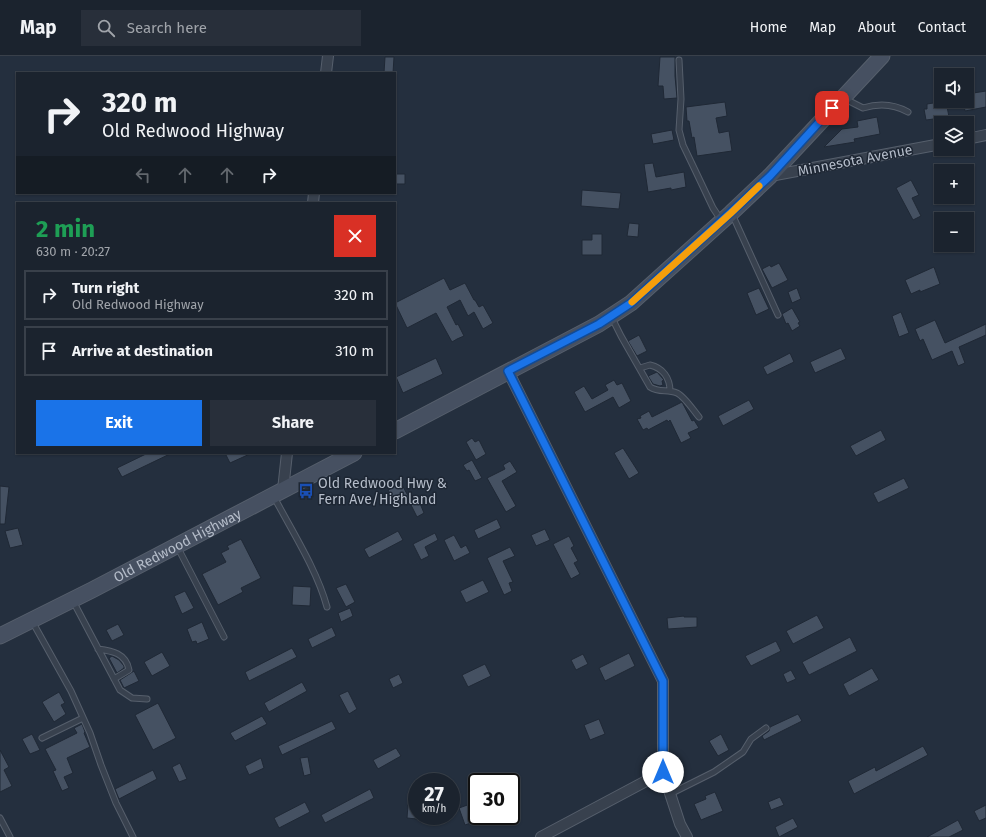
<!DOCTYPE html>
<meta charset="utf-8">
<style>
body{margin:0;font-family:"Fira Sans",sans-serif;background:#282f3a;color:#f1f3f6;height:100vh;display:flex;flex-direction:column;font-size:15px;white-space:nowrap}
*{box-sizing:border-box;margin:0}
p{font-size:13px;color:#a0a4aa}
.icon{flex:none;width:22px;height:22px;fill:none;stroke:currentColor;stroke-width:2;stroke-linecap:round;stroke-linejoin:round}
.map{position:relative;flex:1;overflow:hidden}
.sheet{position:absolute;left:16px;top:146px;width:380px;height:252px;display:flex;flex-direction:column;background:#1b232e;border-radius:0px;box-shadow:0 1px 3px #0004,0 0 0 1px #39404a}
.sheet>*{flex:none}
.hud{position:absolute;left:16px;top:16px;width:380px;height:122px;border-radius:0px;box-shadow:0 1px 3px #0004,0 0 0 1px #39404a;background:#1b232e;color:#f1f3f6;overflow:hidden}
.tools{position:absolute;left:934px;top:12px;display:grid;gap:8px}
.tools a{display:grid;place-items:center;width:40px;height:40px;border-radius:0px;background:#1b232e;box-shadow:0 1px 3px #0004,0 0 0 1px #39404a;font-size:20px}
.speed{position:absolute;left:408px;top:717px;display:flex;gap:8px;font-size:20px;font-weight:700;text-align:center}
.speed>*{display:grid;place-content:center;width:52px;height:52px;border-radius:50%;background:#1b232e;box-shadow:0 1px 3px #0004,0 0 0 1px #39404a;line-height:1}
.speed small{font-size:10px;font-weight:400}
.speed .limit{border:2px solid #111;border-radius:6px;background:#fff;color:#111}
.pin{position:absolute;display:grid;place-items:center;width:34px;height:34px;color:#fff;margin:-17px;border-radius:8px;box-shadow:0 2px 6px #0006}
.me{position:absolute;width:44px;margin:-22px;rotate:0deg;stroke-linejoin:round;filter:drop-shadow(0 0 3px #0008)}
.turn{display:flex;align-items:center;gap:14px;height:84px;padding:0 20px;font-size:18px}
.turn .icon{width:52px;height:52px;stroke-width:2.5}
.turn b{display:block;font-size:28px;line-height:34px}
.lanes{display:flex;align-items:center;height:38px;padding:0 20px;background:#0003;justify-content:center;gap:20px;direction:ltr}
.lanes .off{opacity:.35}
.round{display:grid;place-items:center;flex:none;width:42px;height:42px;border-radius:0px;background:#282f3a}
.overview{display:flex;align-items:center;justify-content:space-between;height:68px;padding:0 20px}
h1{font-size:24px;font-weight:700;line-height:30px;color:#1e9e55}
.action{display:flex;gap:8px;margin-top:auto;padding:8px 20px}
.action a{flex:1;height:46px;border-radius:0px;background:#1a73e8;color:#fff;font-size:16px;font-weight:700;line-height:46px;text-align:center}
.action a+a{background:#282f3a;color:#f1f3f6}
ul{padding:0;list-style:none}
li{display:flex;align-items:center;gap:12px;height:50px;margin:0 8px 6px;padding:0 12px;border:2px solid #39404a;border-radius:0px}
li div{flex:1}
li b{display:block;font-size:15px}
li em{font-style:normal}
header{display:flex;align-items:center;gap:24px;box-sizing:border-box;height:56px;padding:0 20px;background:#1b232e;border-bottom:1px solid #39404a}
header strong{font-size:19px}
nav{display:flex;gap:22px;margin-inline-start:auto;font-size:14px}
.search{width:280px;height:36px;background:#282f3a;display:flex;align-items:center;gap:10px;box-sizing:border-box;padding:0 14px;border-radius:0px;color:#a0a4aa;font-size:15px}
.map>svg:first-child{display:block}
</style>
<header>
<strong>Map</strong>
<div class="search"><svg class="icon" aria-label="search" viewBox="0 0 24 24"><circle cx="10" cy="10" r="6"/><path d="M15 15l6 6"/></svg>Search here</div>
<nav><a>Home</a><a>Map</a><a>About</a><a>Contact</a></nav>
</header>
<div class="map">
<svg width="986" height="781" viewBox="0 0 986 781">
<rect width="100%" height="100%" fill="#242f3e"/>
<path fill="#455162" stroke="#1f2835" d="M 385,1 L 394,1 L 393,17 L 384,17 Z
M 660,1 L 675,1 L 675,20 L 677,42 L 664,43 L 663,30 L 658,30 Z
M 986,35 L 986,51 L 965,55 L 963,45 L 967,45 L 967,38 Z
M 946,45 L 949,61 L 926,64 L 924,53 L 927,53 L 927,48 Z
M 725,46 L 727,60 L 716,62 L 719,77 L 729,75 L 732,95 L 697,100 L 694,81 L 692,82 L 689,65 L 687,65 L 686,51 Z
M 877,61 L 880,78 L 854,83 L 855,86 L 824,91 L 842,73 L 858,71 L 857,65 Z
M 672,74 L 674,84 L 653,88 L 651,78 Z
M 653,107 L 656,121 L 684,116 L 686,131 L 671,134 L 671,132 L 648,136 L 644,108 Z
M 395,118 L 405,118 L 405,128 L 395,128 Z
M 911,124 L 919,139 L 912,142 L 921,160 L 913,164 L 896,132 Z
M 582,134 L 621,137 L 619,153 L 581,150 Z
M 629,167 L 639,168 L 638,181 L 627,180 Z
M 592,178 L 602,178 L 602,199 L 582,199 L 582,184 L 592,184 Z
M 779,207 L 788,224 L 772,232 L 762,213 L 770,209 L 771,211 Z
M 934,211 L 940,228 L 920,236 L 920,234 L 911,238 L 905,224 Z
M 444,222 L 450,234 L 465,227 L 474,244 L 475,244 L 479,251 L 483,249 L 493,267 L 483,273 L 474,256 L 468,260 L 460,244 L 447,251 L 456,269 L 458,268 L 464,280 L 457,283 L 452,286 L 436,257 L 407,272 L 395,247 Z
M 759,232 L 769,253 L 756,259 L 747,237 Z
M 797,232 L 801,243 L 792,247 L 788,236 Z
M 792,252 L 800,266 L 798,267 L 800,270 L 792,275 L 788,267 L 786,268 L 782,258 Z
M 901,256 L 909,277 L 899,281 L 892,260 Z
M 935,264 L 945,287 L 986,268 L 986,279 L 959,291 L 965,307 L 958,310 L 952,295 L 932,304 L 923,283 L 920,285 L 915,273 Z
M 639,279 L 647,295 L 637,300 L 628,285 Z
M 841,292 L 846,303 L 815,317 L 810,306 Z
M 790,297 L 794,306 L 767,319 L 763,311 Z
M 436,302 L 443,318 L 403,337 L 396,321 Z
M 657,316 L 664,324 L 662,325 L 663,329 L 660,330 L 653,328 L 648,320 Z
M 614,324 L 617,329 L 622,327 L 631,345 L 619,352 L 613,341 L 585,356 L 574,336 L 584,330 L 592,343 L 608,334 L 605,329 Z
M 749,344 L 754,353 L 723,370 L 718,360 Z
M 682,346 L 692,365 L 694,364 L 699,372 L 688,377 L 691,382 L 681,387 L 670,364 L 668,366 L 667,364 L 648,374 L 647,372 L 643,374 L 637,363 L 641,362 L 640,360 L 649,355 L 652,361 Z
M 881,374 L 886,384 L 856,400 L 850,390 Z
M 472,382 L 475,386 L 479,384 L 486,398 L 476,404 L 466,386 Z
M 623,392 L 639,417 L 629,423 L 614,397 Z
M 148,397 L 172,397 L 122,421 L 117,412 Z
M 225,397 L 252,397 L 230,407 Z
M 472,404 L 482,422 L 475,425 L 469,414 L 467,415 L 463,409 Z
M 510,405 L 517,416 L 502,425 L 516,450 L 506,456 L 487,422 L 505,413 L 503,409 Z
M 904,422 L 909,432 L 878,447 L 873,437 Z
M 401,427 L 412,447 L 405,450 L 404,448 L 398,451 L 388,434 Z
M 0,430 L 9,431 L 5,468 L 0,468 Z
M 419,445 L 424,457 L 417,461 L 411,449 Z
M 497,463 L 501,472 L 478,483 L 474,474 Z
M 18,472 L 23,489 L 10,492 L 5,475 Z
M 545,473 L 550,484 L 536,490 L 531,479 Z
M 398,475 L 403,484 L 369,502 L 364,493 Z
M 435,477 L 438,484 L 425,491 L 429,500 L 421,504 L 413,488 Z
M 454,479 L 461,492 L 466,489 L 470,497 L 454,505 L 444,484 Z
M 569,480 L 574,490 L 571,492 L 578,505 L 574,507 L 580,518 L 571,523 L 553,488 Z
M 241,483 L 261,522 L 241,532 L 243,536 L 218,549 L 202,518 L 226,506 L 221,497 L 229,493 L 227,490 Z
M 510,491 L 515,500 L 503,505 L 513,526 L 509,527 L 512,535 L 504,539 L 487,502 Z
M 483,524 L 489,536 L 466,547 L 460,535 Z
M 346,528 L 355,546 L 346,551 L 336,532 Z
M 293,530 L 311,531 L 310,550 L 292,549 Z
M 185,535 L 194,552 L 182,558 L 174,540 Z
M 350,552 L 353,560 L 341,566 L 338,557 Z
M 817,559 L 824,572 L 793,588 L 786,575 Z
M 684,560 L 684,561 L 697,561 L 697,571 L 668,573 L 667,562 Z
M 202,566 L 209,583 L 197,588 L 196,585 L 192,586 L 187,573 Z
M 118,568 L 124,579 L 112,585 L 106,574 Z
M 332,571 L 336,580 L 312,592 L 308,583 Z
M 850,581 L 857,595 L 809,619 L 802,606 Z
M 776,585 L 781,595 L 751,610 L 745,600 Z
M 292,592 L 297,601 L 249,625 L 245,616 Z
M 162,596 L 170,610 L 152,620 L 144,606 Z
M 629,597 L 635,610 L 605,625 L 599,612 Z
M 583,598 L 588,608 L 576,614 L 571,604 Z
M 112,600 L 119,604 L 124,610 L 124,612 L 117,617 L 109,602 Z
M 485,608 L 491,620 L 468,631 L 462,619 Z
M 872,612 L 879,624 L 849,640 L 843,628 Z
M 791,614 L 796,623 L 787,627 L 783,618 Z
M 134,615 L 139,625 L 124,632 L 120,624 Z
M 399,618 L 403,627 L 393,632 L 389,623 Z
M 302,626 L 307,635 L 269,656 L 264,647 Z
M 348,635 L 357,653 L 349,658 L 339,639 Z
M 59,636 L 65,647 L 61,649 L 66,658 L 54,666 L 42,646 Z
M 158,647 L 176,682 L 153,694 L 135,659 Z
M 798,658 L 802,665 L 764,684 L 762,680 L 769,675 L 770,671 Z
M 262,660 L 267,668 L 235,685 L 230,677 Z
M 599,663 L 605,678 L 590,684 L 584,669 Z
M 332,665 L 336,673 L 282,699 L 278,690 Z
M 82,668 L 85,676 L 84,677 L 90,691 L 67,702 L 73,717 L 64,721 L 69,732 L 62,735 L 53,715 L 56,714 L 45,693 L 77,677 L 74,672 Z
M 32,678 L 40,694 L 30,698 L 22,683 Z
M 721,678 L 729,694 L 718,700 L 709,685 Z
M 923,690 L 928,699 L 854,738 L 848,725 L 875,711 L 876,715 Z
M 396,692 L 401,700 L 378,713 L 373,704 Z
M 0,694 L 9,711 L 4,714 L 12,730 L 0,736 Z
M 308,701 L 311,718 L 304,720 L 300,702 Z
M 261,702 L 264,712 L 249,719 L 245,710 Z
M 180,707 L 187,723 L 179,726 L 172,711 Z
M 153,714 L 157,723 L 119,743 L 115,733 Z
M 370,733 L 374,742 L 325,767 L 321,759 Z
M 715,736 L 723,755 L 701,764 L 694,748 L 706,743 L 705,740 Z
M 780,741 L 784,749 L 771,754 L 768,746 Z
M 305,746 L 310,756 L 279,772 L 274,762 Z
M 473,747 L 479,764 L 465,769 L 459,752 Z
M 408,749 L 417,750 L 417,763 L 407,762 Z
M 986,749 L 986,762 L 979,765 L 974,755 Z
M 793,762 L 798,771 L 779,781 L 775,771 Z
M 958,764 L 963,774 L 949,781 L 927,781 Z"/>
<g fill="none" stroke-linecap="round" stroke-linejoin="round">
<g stroke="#565f6c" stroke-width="7">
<path id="lane" d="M 679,4 L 681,43 L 679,74 L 683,89 L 695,114 L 713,152 L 721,164
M 845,43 L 863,52 C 879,47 894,48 908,56
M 732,158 L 778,259
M 612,262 L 621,280 L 650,331 C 659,337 667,333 677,337 C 684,340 694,355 699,361
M 640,312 L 650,309 C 663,312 670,322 670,335
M 274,441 C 292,475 317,514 327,551
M 178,492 L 224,581
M 73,545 L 120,634 L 132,642 L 147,643
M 32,565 L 71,635 L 90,677 L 101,709 L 116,747 L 133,781
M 98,593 C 112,595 126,597 129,614 L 114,623
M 42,682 L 83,662
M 670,738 L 714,716 L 743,696 L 751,683 L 766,672
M 0,762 L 10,781"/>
</g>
<g stroke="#565f6c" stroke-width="12">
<path id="street" d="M 326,17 L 328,0
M 967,83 L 986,79
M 770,120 L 941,88
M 313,147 L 314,137
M 508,315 L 663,625 L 663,716 L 680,768 L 687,781
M 283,434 L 287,397
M 541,781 L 663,716"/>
</g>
<g stroke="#565f6c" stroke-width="17">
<g id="secondary">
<path d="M 395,375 L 599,268 L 631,247 L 731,157 L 770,120 L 882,0"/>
<path id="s1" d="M 0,580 L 92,534 L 354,397"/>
</g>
</g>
<use href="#lane" stroke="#38414e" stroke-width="5"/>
<use href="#street" stroke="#38414e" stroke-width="10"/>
<use href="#secondary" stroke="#465061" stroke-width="15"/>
</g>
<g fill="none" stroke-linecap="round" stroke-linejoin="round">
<g stroke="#114b97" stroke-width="10">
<path id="route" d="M 663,716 L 663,625 L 508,315 L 599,268 L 631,247 L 740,148 L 770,120 L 832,52"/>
</g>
<use href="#route" stroke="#1a73e8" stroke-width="7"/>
<path stroke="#f59e0b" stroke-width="7" d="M 632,246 L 731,157 L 759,130"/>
</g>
<defs>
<g id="bus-bare" transform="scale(1.2)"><path d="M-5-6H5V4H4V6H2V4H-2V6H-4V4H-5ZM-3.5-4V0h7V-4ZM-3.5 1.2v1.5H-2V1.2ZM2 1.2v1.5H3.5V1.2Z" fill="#1a4fb4" stroke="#1d2633" stroke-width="2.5" paint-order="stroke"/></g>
</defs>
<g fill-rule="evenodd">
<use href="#bus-bare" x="306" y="435"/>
</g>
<g text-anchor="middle" stroke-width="3" stroke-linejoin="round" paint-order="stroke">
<g font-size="14" fill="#b4bcc9" stroke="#1d2633">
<text transform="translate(855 104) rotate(-11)" y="5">Minnesota Avenue</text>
<text dy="5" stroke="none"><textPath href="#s1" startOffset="199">Old Redwood Highway</textPath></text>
</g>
<g font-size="14" fill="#b4bcc9" stroke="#1d2633" text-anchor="start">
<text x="318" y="432">Old Redwood Hwy &amp;<tspan x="318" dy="16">Fern Ave/Highland</tspan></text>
</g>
</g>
</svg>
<div class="tools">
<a><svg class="icon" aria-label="sound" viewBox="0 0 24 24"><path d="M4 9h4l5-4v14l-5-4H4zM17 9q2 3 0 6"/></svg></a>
<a><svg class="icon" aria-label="layers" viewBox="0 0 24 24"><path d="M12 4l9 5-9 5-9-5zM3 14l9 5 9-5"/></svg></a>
<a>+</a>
<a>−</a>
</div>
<div class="speed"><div>27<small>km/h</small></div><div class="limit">30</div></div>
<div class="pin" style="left:832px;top:52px;background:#d93025"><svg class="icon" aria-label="arrive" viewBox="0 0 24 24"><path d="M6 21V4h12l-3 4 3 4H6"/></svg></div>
<svg class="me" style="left:663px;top:716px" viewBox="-20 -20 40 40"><circle r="19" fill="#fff"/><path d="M0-13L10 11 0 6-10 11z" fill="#1a73e8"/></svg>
<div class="hud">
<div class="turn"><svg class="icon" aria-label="right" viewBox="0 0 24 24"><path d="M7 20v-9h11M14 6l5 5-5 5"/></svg><div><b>320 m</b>Old Redwood Highway</div></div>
<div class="lanes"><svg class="icon off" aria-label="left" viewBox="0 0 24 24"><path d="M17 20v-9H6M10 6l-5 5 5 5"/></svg><svg class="icon off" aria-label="ahead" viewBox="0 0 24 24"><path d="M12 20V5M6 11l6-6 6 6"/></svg><svg class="icon off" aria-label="ahead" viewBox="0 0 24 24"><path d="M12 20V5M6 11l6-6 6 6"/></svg><svg class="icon" aria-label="right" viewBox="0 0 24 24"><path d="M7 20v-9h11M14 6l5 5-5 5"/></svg></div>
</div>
<section class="sheet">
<div class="overview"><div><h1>2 min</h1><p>630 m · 20:27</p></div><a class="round" style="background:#d93025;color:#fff"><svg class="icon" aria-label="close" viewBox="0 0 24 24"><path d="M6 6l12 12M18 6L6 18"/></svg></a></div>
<ul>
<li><svg class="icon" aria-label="right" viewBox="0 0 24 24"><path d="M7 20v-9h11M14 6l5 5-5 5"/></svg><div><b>Turn right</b><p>Old Redwood Highway</p></div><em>320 m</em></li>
<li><svg class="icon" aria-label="arrive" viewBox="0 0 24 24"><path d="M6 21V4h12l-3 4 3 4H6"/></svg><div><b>Arrive at destination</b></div><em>310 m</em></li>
</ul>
<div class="action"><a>Exit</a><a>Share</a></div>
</section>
</div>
